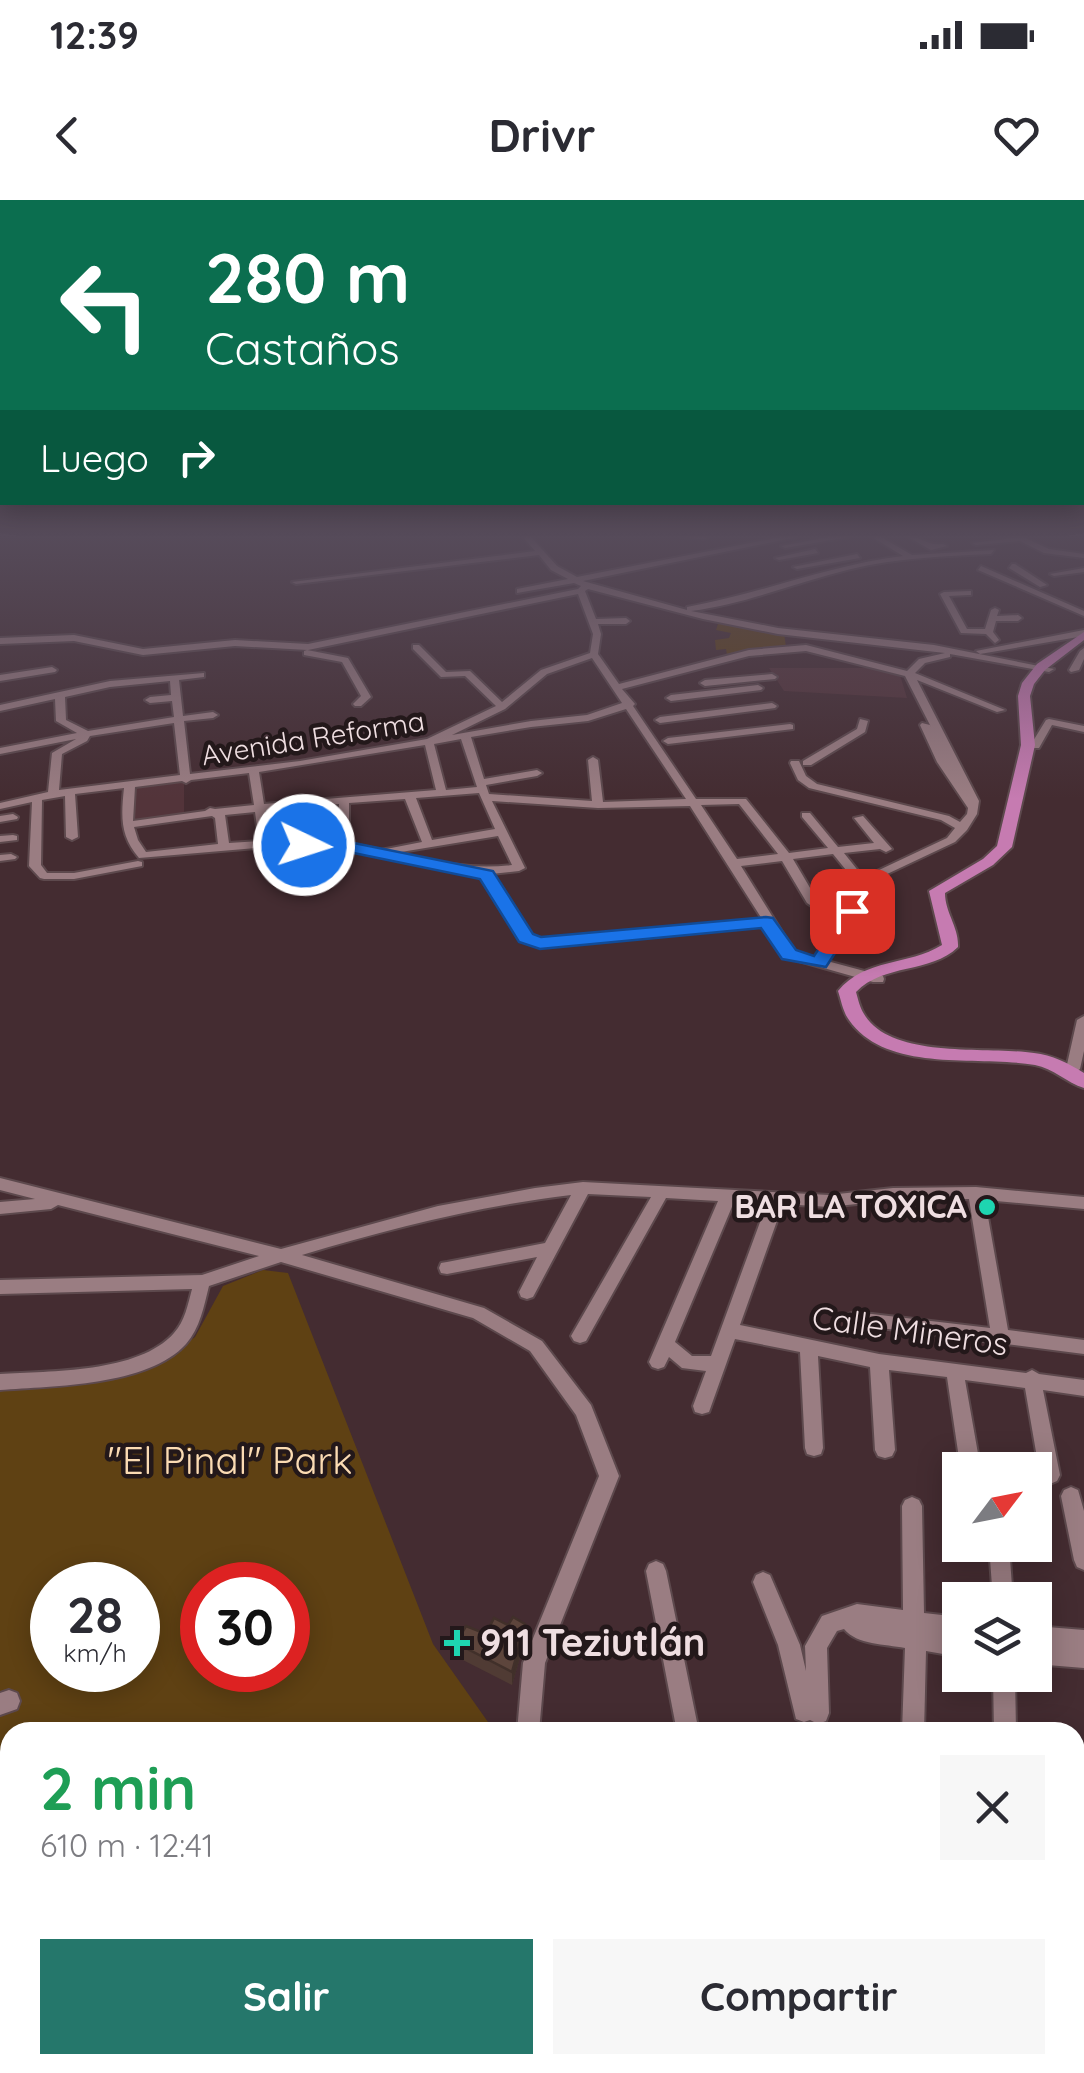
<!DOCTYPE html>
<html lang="es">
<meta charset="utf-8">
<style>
body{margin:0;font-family:Quicksand,sans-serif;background:#f7f7f7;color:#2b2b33;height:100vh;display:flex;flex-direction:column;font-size:38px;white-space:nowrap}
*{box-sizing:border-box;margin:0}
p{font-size:32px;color:#7c7c81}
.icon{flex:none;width:55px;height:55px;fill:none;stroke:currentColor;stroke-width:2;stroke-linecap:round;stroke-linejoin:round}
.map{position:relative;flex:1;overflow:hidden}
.drawer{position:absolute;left:0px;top:1522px;width:1085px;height:352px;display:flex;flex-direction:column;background:#fff;border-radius:30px 30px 0 0;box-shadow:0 5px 25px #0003}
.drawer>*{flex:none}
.top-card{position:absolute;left:0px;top:0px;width:1085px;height:305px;box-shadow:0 5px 25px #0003;background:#0b6e4f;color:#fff;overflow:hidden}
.needle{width:65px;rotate:58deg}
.controls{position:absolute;left:942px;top:1252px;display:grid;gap:20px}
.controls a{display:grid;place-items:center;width:110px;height:110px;border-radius:0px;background:#fff;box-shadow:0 5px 25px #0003;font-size:50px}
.speed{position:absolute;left:30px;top:1362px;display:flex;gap:20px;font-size:50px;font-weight:700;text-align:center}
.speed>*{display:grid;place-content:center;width:130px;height:130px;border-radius:50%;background:#fff;box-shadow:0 5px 25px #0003;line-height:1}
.speed small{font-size:25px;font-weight:400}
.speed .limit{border:15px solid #d22;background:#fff;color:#111}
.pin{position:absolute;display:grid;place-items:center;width:85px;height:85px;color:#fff;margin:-42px;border-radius:20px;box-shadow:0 5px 15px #0006}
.me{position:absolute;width:110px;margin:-55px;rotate:94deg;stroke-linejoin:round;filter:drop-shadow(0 0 8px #0008)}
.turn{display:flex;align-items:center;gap:35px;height:210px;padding:0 40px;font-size:45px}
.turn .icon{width:130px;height:130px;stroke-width:2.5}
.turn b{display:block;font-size:70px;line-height:85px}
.then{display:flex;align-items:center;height:95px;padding:0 40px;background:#0003;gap:20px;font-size:38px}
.round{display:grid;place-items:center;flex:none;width:105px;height:105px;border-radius:0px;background:#f7f7f7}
.head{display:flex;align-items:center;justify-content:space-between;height:170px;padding:0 40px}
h1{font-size:60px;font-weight:700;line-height:75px;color:#1e9e55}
.primary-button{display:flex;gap:20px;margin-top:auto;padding:20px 40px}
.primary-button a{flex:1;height:115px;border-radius:0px;background:#25776b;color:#fff;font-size:40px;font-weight:700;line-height:115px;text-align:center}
.primary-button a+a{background:#f7f7f7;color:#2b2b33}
.status{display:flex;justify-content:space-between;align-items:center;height:70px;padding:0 50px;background:#fff;direction:ltr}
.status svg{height:28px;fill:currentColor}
header{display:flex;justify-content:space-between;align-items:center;height:130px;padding:0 40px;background:#fff;font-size:45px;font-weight:700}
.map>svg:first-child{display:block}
</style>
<div class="status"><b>12:39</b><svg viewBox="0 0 49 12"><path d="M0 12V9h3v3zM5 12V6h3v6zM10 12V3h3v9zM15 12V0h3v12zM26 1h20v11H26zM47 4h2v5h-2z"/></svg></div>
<header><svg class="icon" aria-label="back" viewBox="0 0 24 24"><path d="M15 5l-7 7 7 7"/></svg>Drivr<svg class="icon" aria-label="heart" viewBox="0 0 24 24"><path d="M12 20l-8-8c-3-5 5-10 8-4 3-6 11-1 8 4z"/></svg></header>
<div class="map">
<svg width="1084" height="1873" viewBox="0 0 1084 1873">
<rect width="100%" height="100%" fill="#442c31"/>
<path fill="#53343a" d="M 769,468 L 881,468 L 900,475 L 907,498 L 784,491 Z
M 184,580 L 184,613 L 132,621 L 134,586 Z"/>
<path fill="#5f4113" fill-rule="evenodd" d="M 719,421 L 784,433 L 786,447 L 727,455 L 726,449 L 716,450 L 715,440 L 729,438 L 731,433 L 716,430 Z
M 263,1070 L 288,1073 L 433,1444 L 495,1532 L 10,1532 L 10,1684 L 0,1682 L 0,1187 L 70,1182 L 178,1150 L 195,1137 L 223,1086 ZM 52,1385 L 138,1385 L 138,1470 L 52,1470 ZM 202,1385 L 288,1385 L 288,1470 L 202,1470 Z
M 0,1695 L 10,1697 L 10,1865 L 295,1865 L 292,1873 L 0,1873 Z"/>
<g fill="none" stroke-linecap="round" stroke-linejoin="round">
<g stroke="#5d494d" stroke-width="4">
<path id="minor" d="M 523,337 L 531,337 L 557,366 L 577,377 L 781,337 L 797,337 L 583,381 L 687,410 L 687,407 C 760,394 829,365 903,356 L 872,337 L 881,337 L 912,355 L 994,350 L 991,354 C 944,356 897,358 851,369 C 797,382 746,404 691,411 L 778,428 L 934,445 L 1054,469 L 1049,472 L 950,454 L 950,457 L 925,463 L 915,473 L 1005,510 L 997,512 L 917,480 L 979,601 L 977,614 L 967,630 L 955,642 L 885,675 L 861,710 L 887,723 L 887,729 L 879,729 L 856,717 L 827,761 L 883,776 L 884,779 L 883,782 L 873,782 L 785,757 L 766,726 L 540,747 L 522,741 L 481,674 L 453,672 L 366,653 L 319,647 L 269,647 L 139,658 C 120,636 121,617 124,588 L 75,594 L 78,637 L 72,640 L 66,637 L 65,596 L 42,600 L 41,665 L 47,673 L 74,673 L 138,661 L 142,662 L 142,666 L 74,679 L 44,679 L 40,678 L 29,666 L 32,602 L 0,609 L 0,603 L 48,592 L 52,553 L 76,539 L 0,554 L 0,548 L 77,533 L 56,521 L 55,499 L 0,511 L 0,505 L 110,481 L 204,473 L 204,477 L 179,480 L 183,516 L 213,512 L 218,515 L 213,518 L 184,521 L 190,574 L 300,561 L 427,539 L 496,506 L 465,476 L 441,477 L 413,449 L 413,445 L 419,445 L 446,472 L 470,471 L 502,502 L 541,470 L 590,453 L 593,434 L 578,394 L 308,450 L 235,446 L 143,455 L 74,441 L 0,444 L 0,438 L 74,435 L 143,449 L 235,440 L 308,444 L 578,389 L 581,386 L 574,383 L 517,393 L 517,389 L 568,379 L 551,370 L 539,355 L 296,384 L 292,382 L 535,351 ZM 588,389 L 703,419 L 778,434 L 945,453 L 919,459 L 907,471 L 806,445 L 749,450 L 619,484 L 598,454 L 601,434 L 598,424 L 626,424 L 630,421 L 626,418 L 596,419 L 585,391 ZM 806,451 L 905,476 L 956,576 L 930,525 L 922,523 L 920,525 L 937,562 L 968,608 L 967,614 L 960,622 L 949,616 L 817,584 L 806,576 L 799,561 L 791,561 L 790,563 L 798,580 L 809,588 L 941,620 L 955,628 L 947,638 L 877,671 L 868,683 L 844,653 L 880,649 L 886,652 L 892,649 L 863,616 L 854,618 L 874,643 L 838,647 L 810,613 L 802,613 L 802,617 L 828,648 L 789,653 L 746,599 L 696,599 L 633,506 L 635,504 L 622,489 L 749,456 ZM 592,458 L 622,503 L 587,515 L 531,521 L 452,535 L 505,509 L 547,474 ZM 170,481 L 171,495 L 150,497 L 145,500 L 150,503 L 172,501 L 174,517 L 88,531 L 66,520 L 65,497 L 110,487 ZM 626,509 L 686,599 L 603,602 L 598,560 L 593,557 L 588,560 L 592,601 L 489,594 L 486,585 L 537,576 L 542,573 L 537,570 L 484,579 L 471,537 L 531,527 L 588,521 ZM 174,523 L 180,575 L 59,590 L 62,554 L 87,541 L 90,536 ZM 461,539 L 477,587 L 446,590 L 434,544 ZM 425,545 L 436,590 L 264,604 L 259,572 ZM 249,573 L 254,605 L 215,609 L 210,608 L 205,611 L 133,621 L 135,587 L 182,581 L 186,583 L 191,580 ZM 479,593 L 495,629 L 432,640 L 416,598 ZM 405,599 L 422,642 L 381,650 L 349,643 L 349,603 ZM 492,601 L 598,608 L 690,606 L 762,719 L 541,739 L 531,735 L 491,674 L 519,671 L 525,668 ZM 339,604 L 337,642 L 270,640 L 265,611 ZM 739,604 L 778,654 L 737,659 L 701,605 ZM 255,612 L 259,641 L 229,643 L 225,615 ZM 212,616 L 215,618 L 218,644 L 146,652 L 138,640 L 134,627 ZM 498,636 L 512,665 C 472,670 434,662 395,653 ZM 833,654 L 863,691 L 816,758 L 794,751 L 741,666 L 782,661 L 807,703 L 813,707 L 819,703 L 793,659 Z
M 681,337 L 708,337 L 704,339 Z
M 829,337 L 849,337 L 785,348 L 781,346 Z
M 908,337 C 923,337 927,346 943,344 L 947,346 L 931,350 Z
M 1023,337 L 1049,349 L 1084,354 L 1084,358 L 1044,353 L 1020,341 L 976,345 L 972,343 Z
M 815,349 L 818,353 L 779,360 L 775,358 Z
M 857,354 L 860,358 L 797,369 L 793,367 Z
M 1012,364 L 1015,364 L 1047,385 L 1040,387 L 1009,368 Z
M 981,366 L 1084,411 L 1084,416 L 978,370 Z
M 1084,368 L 1084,372 L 1054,376 L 1050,374 Z
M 971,391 L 971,395 L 968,395 L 949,396 L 967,429 L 985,429 L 991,410 L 995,408 L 999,410 L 997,416 L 1018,415 L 1022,418 L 1018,421 L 996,421 L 993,432 L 999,440 L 995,443 L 986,434 L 961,433 L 940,394 L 944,392 Z
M 1084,430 L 1084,436 L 980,454 L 976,451 Z
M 1084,448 L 1084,459 L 1079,470 L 1071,472 L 1069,470 L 1080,451 Z
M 307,450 L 348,458 L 371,497 L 361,506 L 355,506 L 353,504 L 361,496 L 342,462 L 304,455 L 304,451 Z
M 52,467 L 57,470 L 55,472 L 0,481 L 0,475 Z
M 772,474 L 777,477 L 775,479 L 705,486 L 700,483 L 705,480 Z
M 758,485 L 763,488 L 761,490 L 671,501 L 666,498 L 671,495 Z
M 772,503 L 777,506 L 775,508 L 660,523 L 655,520 L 660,517 Z
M 860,519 L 868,521 L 865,532 L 811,565 L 803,565 L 803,561 L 857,529 Z
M 1049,519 L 1084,526 L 1084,532 L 1052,525 L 1039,548 L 1031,548 L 1030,546 L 1046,520 Z
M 790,524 L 793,525 L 793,529 L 668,544 L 663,541 L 668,538 Z
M 13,614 L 18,617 L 17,619 L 0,622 L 0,616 Z
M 13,635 L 17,636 L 17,640 L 0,642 L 0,636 Z
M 11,654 L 17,657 L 15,659 L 0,661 L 0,655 Z
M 1084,816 L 1084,851 L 1080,869 L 1073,874 L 1066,869 L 1077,820 Z
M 0,978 L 281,1049 L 438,1006 L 535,988 L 583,982 L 829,995 L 893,988 L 976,987 L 1084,997 L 1084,1009 L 985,1000 L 1008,1130 L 1084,1140 L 1084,1154 L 849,1124 L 846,1119 L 849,1114 L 855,1112 L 990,1128 L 969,999 L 893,1000 L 829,1007 L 783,1004 L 740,1125 L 879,1154 L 1026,1173 L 1032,1170 L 1039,1174 L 1084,1180 L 1084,1196 L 1043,1190 L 1060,1275 L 1057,1281 L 1050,1284 L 1043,1281 L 1040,1275 L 1025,1188 L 965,1180 L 980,1265 L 977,1270 L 963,1270 L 960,1265 L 947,1177 L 889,1170 L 895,1250 L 892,1256 L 885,1258 L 878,1256 L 875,1250 L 870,1167 L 818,1156 L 823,1248 L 821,1254 L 814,1256 L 807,1254 L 805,1248 L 800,1152 L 735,1139 L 709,1212 L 702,1214 L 695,1212 L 693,1206 L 706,1171 L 682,1168 L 669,1157 L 664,1167 L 658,1169 L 652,1167 L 649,1162 L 718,1001 L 666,998 L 586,1141 L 580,1143 L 574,1141 L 571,1136 L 651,997 L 588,994 L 533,1097 L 527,1099 L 521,1097 L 519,1092 L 537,1057 L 447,1074 L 441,1073 L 439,1068 L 441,1063 L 447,1062 L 545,1043 L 571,995 C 479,1006 391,1028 302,1055 L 484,1108 L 542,1141 L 591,1205 L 619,1276 L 545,1463 L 539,1532 L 517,1532 L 523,1463 L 599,1276 L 576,1215 L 530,1151 L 473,1118 L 281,1062 L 209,1086 C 204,1106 200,1128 186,1144 C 148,1186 54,1186 0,1190 L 0,1174 C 50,1171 139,1173 174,1133 C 185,1121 188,1104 192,1089 L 0,1094 L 0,1080 L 202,1075 L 259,1056 L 58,1005 L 51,1009 L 0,1014 L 0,1002 L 35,999 L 0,990 ZM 734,1002 L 767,1003 L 711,1156 L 692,1156 L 675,1142 Z
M 1071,1287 L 1078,1290 L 1084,1311 L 1084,1370 L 1077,1367 L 1074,1360 L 1061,1296 L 1064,1290 Z
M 912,1297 L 919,1300 L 922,1306 L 924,1413 L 960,1417 L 960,1457 L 926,1451 L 924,1532 L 902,1532 L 905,1448 C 885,1444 857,1445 844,1429 L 837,1431 L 827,1448 L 829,1513 L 826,1521 L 818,1524 L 810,1520 L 804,1522 L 796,1519 L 778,1445 L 753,1382 L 756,1375 L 763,1372 L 770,1375 L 800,1445 L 806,1471 L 805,1446 L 822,1416 L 857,1404 L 903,1410 L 902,1306 L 905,1300 Z
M 989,1345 L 1009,1345 L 1013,1400 L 993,1400 Z
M 656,1361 L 663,1364 L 666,1371 L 699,1532 L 677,1532 L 646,1371 L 649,1364 Z
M 1035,1426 L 1084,1430 L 1084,1468 L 1035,1464 Z
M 993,1475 L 1015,1475 L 1016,1532 L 994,1532 Z
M 9,1490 L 17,1493 L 20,1501 L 17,1509 L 0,1515 L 0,1493 Z
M 1084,1614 L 1084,1638 L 1075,1642 L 1075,1618 Z
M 376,1865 L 402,1865 L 400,1873 L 372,1873 Z
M 745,1865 L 771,1865 L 771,1873 L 743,1873 Z
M 775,1865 L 801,1865 L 803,1873 L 775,1873 Z"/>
</g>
<g stroke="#5d494d" stroke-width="4">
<path id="major" d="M 1084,432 L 1084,440 L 1045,470 L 1034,484 L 1030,496 L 1035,545 L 1012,647 L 993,665 L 945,693 C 945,713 959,727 958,747 C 930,774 884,763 856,792 C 858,799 860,808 864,814 C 891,860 988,846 1034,853 C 1052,855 1068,863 1084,873 L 1084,888 C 1067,883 1053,868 1035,865 C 978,855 887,874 849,820 C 843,812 841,800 838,791 C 865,758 908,766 942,745 L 929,691 L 983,659 L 997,646 L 1021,545 L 1018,496 L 1022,483 L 1037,464 Z"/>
</g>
<use href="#minor" fill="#9a7d82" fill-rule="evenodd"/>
<use href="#major" fill="#c67bb1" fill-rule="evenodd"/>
</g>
<path fill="#503b34" d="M 525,1424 L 526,1437 L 512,1485 L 457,1457 L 456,1443 L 508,1425 Z"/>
<path fill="#41302a" d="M 525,1424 L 526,1437 L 512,1485 L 512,1472 Z"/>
<path fill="#5d453c" stroke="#41302a" stroke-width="2.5" d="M 513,1417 L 525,1424 L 512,1472 L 456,1443 L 466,1426 L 486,1434 L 494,1418 L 508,1425 Z"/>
<linearGradient id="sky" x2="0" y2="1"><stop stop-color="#25181b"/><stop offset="0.56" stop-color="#564b5a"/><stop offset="1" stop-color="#564b5a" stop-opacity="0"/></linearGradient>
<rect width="1084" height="599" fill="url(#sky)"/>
<path fill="#1a73e8" stroke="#114b97" stroke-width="2.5" d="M 304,640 L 344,641 L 493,671 L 533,734 L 541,737 L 766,717 L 773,718 L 796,750 L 814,756 L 846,707 L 852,705 L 862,711 L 826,767 L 782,759 L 761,728 L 540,749 L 519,742 L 480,679 L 344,651 L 298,649 L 296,645 Z"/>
<g fill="#1ed5b0" stroke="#23181a" stroke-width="4">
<circle cx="987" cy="1007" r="10"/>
<path d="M452 1428h10v10h10v10h-10v10h-10v-10h-10v-10h10z"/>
</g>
<g text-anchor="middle" stroke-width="9" stroke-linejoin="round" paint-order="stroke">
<g font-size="28" fill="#efdee1" stroke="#23181a">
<text transform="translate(313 538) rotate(-9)" y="10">Avenida Reforma</text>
</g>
<g font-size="32" font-weight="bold" fill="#efdee1" stroke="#23181a" text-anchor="end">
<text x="967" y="1018">BAR LA TOXICA</text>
</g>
<g font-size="32" fill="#efdee1" stroke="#23181a">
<text transform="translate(910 1131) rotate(8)" y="11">Calle Mineros</text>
</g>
<g font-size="38" fill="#fbdbb3" stroke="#23181a">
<text x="230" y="1274">"El Pinal" Park</text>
</g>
<g font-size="38" font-weight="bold" fill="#efdee1" stroke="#23181a" text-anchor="start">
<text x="480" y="1456">911 Teziutlán</text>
</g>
</g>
</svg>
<div class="controls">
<a><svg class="needle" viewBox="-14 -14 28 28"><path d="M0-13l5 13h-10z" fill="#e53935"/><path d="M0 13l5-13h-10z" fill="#7c7c81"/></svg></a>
<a><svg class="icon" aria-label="layers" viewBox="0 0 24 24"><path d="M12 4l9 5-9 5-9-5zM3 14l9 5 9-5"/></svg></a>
</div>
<div class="speed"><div>28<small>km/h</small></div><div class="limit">30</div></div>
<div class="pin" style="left:852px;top:711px;background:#d93025"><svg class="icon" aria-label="arrive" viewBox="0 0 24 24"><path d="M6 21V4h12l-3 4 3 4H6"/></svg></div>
<svg class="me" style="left:304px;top:645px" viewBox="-20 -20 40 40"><circle r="17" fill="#1a73e8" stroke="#fff" stroke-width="3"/><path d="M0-11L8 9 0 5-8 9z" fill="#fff"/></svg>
<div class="top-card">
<div class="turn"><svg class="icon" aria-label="left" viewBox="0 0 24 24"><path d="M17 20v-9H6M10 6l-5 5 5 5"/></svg><div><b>280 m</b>Castaños</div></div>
<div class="then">Luego<svg class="icon" aria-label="right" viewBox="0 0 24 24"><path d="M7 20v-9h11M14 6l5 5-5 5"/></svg></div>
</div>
<section class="drawer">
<div class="head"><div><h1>2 min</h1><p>610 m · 12:41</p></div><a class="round"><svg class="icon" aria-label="close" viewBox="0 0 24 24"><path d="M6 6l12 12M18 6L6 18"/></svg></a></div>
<div class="primary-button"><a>Salir</a><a>Compartir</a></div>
</section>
</div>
